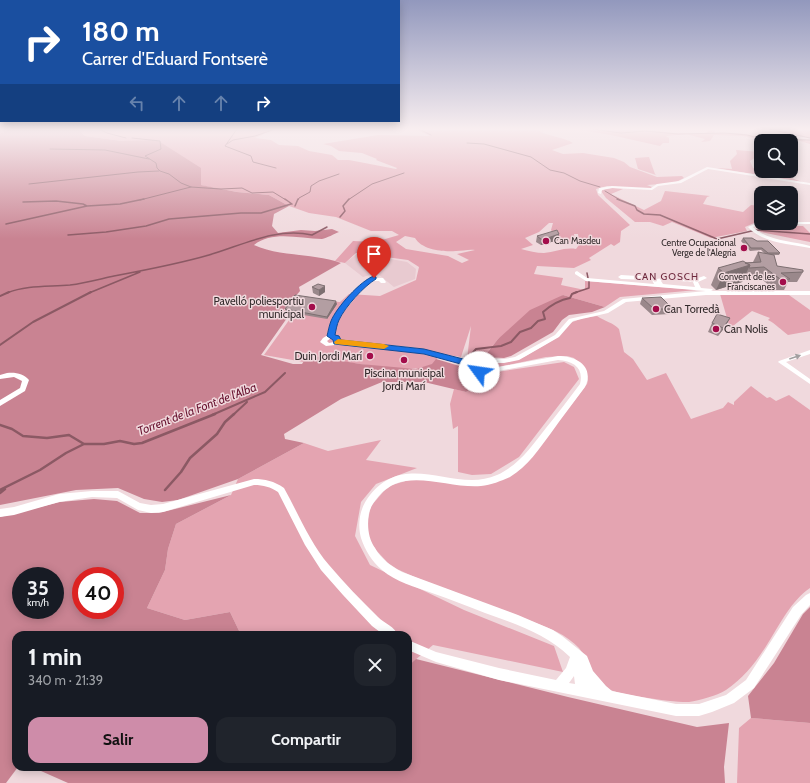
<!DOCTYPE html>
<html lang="es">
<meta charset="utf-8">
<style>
body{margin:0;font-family:Cabin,sans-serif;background:#20242c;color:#f1f3f6;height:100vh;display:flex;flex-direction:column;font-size:15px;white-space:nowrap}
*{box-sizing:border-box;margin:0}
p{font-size:13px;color:#9ea1a6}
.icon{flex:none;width:22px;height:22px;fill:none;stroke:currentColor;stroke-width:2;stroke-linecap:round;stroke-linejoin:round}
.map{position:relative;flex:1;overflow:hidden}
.side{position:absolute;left:12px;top:631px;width:400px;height:140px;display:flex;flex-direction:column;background:#171b24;border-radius:12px;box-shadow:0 2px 10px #0003}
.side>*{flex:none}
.guide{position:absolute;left:0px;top:0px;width:400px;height:122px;box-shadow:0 2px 10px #0003;background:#1a4fa0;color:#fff;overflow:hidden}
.tools{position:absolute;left:754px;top:134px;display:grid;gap:8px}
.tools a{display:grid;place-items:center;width:44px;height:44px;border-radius:8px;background:#171b24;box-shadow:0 2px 10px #0003;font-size:20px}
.speed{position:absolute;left:12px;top:567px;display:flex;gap:8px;font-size:20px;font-weight:700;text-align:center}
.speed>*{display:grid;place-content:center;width:52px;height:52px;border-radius:50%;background:#171b24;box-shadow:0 2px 10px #0003;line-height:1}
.speed small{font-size:10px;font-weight:400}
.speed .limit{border:6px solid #d22;background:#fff;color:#111}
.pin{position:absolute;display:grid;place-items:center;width:34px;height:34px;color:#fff;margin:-41px -17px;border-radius:50% 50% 50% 0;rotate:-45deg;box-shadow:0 0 4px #0007}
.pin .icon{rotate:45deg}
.me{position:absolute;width:44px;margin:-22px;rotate:301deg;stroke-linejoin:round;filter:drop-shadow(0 0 3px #0008)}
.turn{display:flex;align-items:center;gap:14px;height:84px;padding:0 16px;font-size:18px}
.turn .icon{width:52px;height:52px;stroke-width:2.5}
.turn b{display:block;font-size:28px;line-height:34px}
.lanes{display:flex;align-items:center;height:38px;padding:0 16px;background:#0003;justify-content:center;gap:20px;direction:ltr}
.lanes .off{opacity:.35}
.round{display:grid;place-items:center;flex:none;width:42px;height:42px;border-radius:12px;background:#20242c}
.head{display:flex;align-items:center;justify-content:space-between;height:68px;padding:0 16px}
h1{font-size:24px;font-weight:800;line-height:30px}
.action{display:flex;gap:8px;margin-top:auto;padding:8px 16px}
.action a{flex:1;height:46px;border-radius:12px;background:#ce8ca9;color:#111;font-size:16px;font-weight:800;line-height:46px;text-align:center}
.action a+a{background:#20242c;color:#f1f3f6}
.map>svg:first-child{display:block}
</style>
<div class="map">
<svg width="810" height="783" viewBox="0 0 810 783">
<rect width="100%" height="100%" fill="#f0d9dd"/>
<path fill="#e8cad0" d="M 358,253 L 407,262 L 416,269 L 415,279 L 394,287 L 377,273 L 363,277 L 345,263 Z"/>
<path fill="#e4a4b1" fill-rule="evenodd" d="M 78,129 L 275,129 L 255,138 L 271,140 L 279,145 L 298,146 L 309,151 L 332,155 L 338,160 L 349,160 L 396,169 L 397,168 L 376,160 L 377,159 L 362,153 L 339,151 L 331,146 L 323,144 L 378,135 L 430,136 L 415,129 L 535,129 L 543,132 L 541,132 C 552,137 563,137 573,143 L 552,150 L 563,154 L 583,153 L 614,158 L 624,162 L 630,167 L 657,177 L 682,176 L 684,178 L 674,183 L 647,185 L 652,187 L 650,189 L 607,186 L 596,189 L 598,195 L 630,225 L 621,231 L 620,242 L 614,246 L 611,244 L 589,258 L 591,260 L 574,268 L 537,266 L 534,274 L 563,278 L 561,285 L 585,290 L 585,281 L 697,290 L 620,297 L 605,307 L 563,295 L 498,339 L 484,357 L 467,359 L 471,326 L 461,357 L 440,354 C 438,357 436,361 433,364 C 417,377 330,359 308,355 L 304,362 L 264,355 L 292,316 L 283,312 L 293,298 L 340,302 L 349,294 L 380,296 L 416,280 L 419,267 L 408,260 L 356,253 L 345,263 L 335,261 L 353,241 L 375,242 L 399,235 L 392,231 L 371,231 L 336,217 L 309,213 L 289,206 L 269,195 L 237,192 L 200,185 L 157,141 L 122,141 L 85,136 ZM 549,223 L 553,223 L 551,230 C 555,237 564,241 572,243 L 575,241 L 574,234 L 578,234 L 579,245 L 576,249 C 565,247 555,252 544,253 C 536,253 529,251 521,249 L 533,245 L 525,238 L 539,232 ZM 405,236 L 415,238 C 422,250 443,252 456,251 C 462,251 469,249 475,250 L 457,254 L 469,260 L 462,263 L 448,256 L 406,249 L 396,242 Z
M 574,129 L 639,129 L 674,133 L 706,133 L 710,129 L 717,129 L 714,133 C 724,134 735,132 745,134 C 761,137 772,143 787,134 L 766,129 L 810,129 L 810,138 L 792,135 L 782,139 L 810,140 L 810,144 L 800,141 L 769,141 L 743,136 L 714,135 L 710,141 L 701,142 L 705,139 L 686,134 L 666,136 L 669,138 L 669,143 L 663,143 L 660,146 L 611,135 Z
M 736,150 L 760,152 L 759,155 L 750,161 L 753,168 L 781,174 L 802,182 L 716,168 L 732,169 L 730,161 L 737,154 Z
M 649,157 L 655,174 L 656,175 L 638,169 L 635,158 Z
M 613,188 L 623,189 L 611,194 L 644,210 L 661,201 L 665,191 L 710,196 L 707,197 L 703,204 L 743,212 L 751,205 L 761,206 L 761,220 L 745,227 L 747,231 L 711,238 L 672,222 L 663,226 L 650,222 L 635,222 L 606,198 L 601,191 L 605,189 Z
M 755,226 L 803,226 L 810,233 L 810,242 L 761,232 Z
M 720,294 L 789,295 L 810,310 L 810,331 L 788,335 C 781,330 776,324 768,320 L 770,318 L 752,311 L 733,326 L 729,325 Z
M 597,316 C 604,321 614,323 619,329 L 624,352 L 633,359 L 647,380 L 666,373 L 691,419 L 723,408 L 728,402 L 734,405 L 734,402 L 751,386 L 767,398 L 770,397 L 776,401 L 789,395 L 810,410 L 810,588 C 791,601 780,624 768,643 C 757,661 744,678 726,690 C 716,696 700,700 689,702 C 676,703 612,694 603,687 C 591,676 589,660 579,648 C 573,642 565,636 557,632 C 543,625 527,620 513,614 C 474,600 434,587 397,569 L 388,563 L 376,550 L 369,538 L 367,524 L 371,506 L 384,491 L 392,485 L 416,478 L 485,484 L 533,455 L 587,384 L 588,380 L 586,370 L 574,358 L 567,356 L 546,357 L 484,370 L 476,368 L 475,365 L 478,363 L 524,357 L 558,337 L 570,323 L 583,318 Z
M 564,362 L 574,367 L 579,379 L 519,457 L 491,474 L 472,475 L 458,472 L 458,426 L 453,429 L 450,404 L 454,389 L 466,392 L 483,381 L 470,376 Z
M 381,440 L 366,460 L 417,468 L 376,484 L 361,502 L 355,536 L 370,565 L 464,610 L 554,646 L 563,672 L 433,645 L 408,666 L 408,635 L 241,635 L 230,612 L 185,620 L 147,608 L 165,570 L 168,549 L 176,524 L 231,495 L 238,479 L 304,443 L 328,451 Z
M 751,718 L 810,723 L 810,783 L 737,783 L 739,728 Z"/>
<path fill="#c98392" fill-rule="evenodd" d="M 0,129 L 78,129 L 85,136 L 122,141 L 157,140 L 201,168 L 201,185 L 237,192 L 269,195 L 289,206 L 274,214 L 272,226 L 278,233 L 301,230 L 315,231 L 332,229 L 339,232 C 334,234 327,238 322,239 C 300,239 273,230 254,245 C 280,257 314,253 341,263 L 299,287 L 300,291 L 280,314 L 287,318 L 261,355 L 293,364 L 302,364 L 308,355 L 360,364 L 416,369 L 432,364 L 436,359 L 463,367 L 470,376 L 484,381 L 466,392 L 424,382 L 382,382 L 341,399 L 284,434 L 285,439 L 304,443 L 238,479 L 178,500 L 162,502 L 144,499 L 118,488 L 76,490 L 0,505 Z
M 563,295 L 605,307 L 592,312 L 569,315 L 562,320 L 553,332 L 511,356 L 504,358 L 484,357 L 498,339 L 530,310 Z
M 231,495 L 176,524 L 168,549 L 165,570 L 147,608 L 185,620 L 230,612 L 241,635 L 16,635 L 16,767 L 18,767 L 6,783 L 0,783 L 0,517 L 60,502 L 94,499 L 117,501 L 140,513 L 159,513 ZM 21,576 L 55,576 L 55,610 L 21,610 ZM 81,576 L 115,576 L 115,610 L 81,610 Z
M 810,607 L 810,723 L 751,718 L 748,696 L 774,663 L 803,614 Z
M 416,659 L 568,697 L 697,727 L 729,723 L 724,767 L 725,783 L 68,783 L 32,767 L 408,767 L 408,666 Z"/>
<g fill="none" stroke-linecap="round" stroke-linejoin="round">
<path stroke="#8b5964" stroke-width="1" d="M 99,129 L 107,133 L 126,138
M 237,129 L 225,146 L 251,156 L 253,162 L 276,168
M 419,129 L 431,135
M 592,129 L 621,133 L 645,131 L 678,134 L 725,133 L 747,135 L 763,139 L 810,140
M 769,129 L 810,138
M 132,138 L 160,141 L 161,149 L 145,156 L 156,163 L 157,168 L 160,171 L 169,174 L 181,183 L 191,187 L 221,189 L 242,188 L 252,193 L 273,192 L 286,200
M 467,143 L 484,144 L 531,157 L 550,170 L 564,173 L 580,181 L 600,187
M 227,144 L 233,140 L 255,136 L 275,129
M 50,149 L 105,150 L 149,159
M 29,184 L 138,172 L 159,171
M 605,191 L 620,200
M 140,200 L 191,187
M 298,200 L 299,198 L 310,192 L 311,186 L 319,181 L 339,174
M 348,200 L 372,184 L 404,173"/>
<path stroke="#8b5964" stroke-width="1.5" d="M 285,199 L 292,204
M 617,199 L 635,206 L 637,210 L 644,214 L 660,215 L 717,239 L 756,230 L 810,234
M 23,202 L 56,201 L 83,204 L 87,206 L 120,204 L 144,199
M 295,206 L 298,199
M 340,217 L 345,211 L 343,206 L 349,199
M 6,224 L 87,206
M 68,235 L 106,232 L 146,226 L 169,219 L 241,213 L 261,213 L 291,204
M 587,273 L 588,278
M 7,293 C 27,285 49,287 70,285 C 85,283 100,279 114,276 C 146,270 178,264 209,255 C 243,245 276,227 312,235 L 327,227
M 89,293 L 140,272
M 574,293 L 589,288 L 589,281"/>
<path stroke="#8b5964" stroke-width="2" d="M 0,296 L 9,292
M 0,345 L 33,322 L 91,292
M 469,357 L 476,349 L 501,346 L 511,342 L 520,332 L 531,328 L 538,321 L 545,319 L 543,312 C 551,305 559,300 570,298 L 572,294 L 577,292
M 212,415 L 265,392 L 285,373
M 233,415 L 247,402"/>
<path stroke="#8b5964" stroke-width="2.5" d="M 0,425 L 12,429 L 23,436 L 47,438 L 69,435 L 84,444
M 0,490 L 40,470 L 66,453 L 84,444 L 104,444 L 120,441 L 134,444 L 142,443 L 215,414
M 165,490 L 181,472 L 190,458 L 217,434 L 225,422 L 234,414
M 0,493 L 5,489"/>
<path fill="#fff" fill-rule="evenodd" d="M 707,167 L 810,183 L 810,185 L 708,169 L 681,183 L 658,186 L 652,190 L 612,188 L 602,190 L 601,194 L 598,193 L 599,188 L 612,186 L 651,188 L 657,184 L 679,181 Z
M 791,222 L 810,222 L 810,224 L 758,225 L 753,227 C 767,241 792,241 810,246 L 810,248 C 790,244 762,243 748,227 L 757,223 L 791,223 Z
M 577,271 L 587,278 L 654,284 L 652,280 L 621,279 L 618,277 L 621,275 L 654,277 L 657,279 L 665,277 L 668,279 L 661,281 L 663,284 L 695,287 L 693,282 L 679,281 L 676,279 L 679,277 L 695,279 L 704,276 L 707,278 L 698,282 L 701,288 L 712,289 L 713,290 L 711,291 L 810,291 L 810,295 L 706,295 L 626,302 L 608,313 L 573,321 L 559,337 L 519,360 L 504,363 L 481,363 L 475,365 L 478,369 L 482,370 L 558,356 C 576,356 595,366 585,387 C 574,402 562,417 551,433 C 539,449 528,466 510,477 C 501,481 491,485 481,486 C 447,489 403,465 378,497 C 374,502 371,506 369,513 C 367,525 368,538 375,548 C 381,559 391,566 402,572 L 518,615 L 553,630 L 562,636 L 587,656 L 593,671 L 606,686 L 612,691 L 676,704 L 699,704 L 726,695 L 746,680 L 793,607 L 806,595 L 810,593 L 810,605 L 801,615 L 754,688 L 734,703 L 712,712 L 699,716 L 676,716 L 499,680 L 436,662 L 408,650 L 408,640 L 436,652 L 499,668 L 556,680 L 566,668 L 570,657 C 546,634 516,624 485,613 C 467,606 450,599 432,593 C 415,587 396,582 382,570 C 372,562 365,550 361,538 C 357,523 360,507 370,495 C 407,449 455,494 497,475 C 519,465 532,446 546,428 C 558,413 569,399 580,384 C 584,368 574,361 558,360 L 482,374 C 476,373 470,372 469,365 L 416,352 L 344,344 L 326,346 L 320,342 L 323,338 L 328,335 L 332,321 L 336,313 L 360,285 L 370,278 L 383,278 L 386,282 L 385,283 L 381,283 L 379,281 L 373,281 L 364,287 L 342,314 L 338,321 L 334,335 L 338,337 L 340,341 L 344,340 L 416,348 L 472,362 L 480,359 L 504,359 L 515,357 L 555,335 L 569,319 L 604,311 L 623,299 L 706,291 L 586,281 L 575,274 L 575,272 ZM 331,338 L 333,339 L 334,342 L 329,343 L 327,341 ZM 574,676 L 575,684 L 569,683 Z
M 810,350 L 810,354 L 786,362 L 810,379 L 810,384 L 778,362 L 779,361 Z
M 7,373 C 16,372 24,374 29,380 L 25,391 L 0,406 L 0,400 L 20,388 L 22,381 L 14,377 L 0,379 L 0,375 Z
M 254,479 C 265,479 274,481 284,488 C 298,513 310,543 329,565 C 344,583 361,600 378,617 C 384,623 395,627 398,635 L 384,635 L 372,626 L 343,595 L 321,570 L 305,545 L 278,492 C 270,487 264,485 254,485 L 163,512 L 151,513 L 138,510 L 117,498 L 92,497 L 59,502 L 14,515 L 0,517 L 0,509 L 14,507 L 59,494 L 92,491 L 118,491 L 140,503 L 151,505 L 163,504 Z"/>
</g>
<path fill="#9a888b" d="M 559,234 L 558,240 L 541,245 L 536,242 L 537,236 Z
M 743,238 L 780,253 L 779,255 L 774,255 L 777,266 L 803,272 L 797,282 L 788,282 L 784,290 L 775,290 L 759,277 L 744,278 L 742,282 L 716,290 L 711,285 L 718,268 L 745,263 L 753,262 L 758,252 L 765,254 L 761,250 L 750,251 L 741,241 Z
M 312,287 L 325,292 L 319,296 L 313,293 Z
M 642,298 L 673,309 L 670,314 L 652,315 L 640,304 Z
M 337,304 L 327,319 L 286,312 L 285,309 Z
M 730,318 L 725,327 L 718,336 L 708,332 L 712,323 Z"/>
<path fill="#7d6f71" d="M 559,234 L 558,240 L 541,245 L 542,240 Z
M 750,265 L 742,282 L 716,290 L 724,273 Z
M 325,286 L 325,292 L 319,296 L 319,290 Z
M 336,301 L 337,304 L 327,319 L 327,317 Z
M 730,318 L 725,327 L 718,336 L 723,328 Z"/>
<path fill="#b39ea2" stroke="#7d6f71" d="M 557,230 L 559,234 L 542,240 L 537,236 Z
M 743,238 L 752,238 L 757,241 L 768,241 L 780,253 L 768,253 L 762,248 L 751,248 Z
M 758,252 L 774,255 L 777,266 L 803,270 L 803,272 L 781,273 L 790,279 L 780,279 L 764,267 L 749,268 L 750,265 L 745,263 L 761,262 Z
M 743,261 L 750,265 L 724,273 L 718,268 Z
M 318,284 L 325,286 L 319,290 L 312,287 Z
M 295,295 L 336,301 L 327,317 L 285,309 Z
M 661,297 L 673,309 L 654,309 L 642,298 Z
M 717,314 L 730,318 L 723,328 L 712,323 Z"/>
<defs><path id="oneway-solid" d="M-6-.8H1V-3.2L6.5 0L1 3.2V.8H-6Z"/></defs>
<use fill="#a39fa0" href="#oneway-solid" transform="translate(795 357) rotate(-19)"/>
<linearGradient id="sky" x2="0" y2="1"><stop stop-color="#9298bd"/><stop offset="0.54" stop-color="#f8eef0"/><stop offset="1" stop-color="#f8eef0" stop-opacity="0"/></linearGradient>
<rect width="810" height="239" fill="url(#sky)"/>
<path fill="#1a73e8" stroke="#114b97" d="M 374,276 L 376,277 L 376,279 C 364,286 345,307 339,320 C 337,324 336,330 335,335 L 339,336 L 341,340 L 424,349 L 475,362 L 477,367 L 483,372 L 482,374 L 479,374 L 470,370 L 468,366 L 424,354 L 334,344 L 333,340 L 327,336 C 328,332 329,326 331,321 C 336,308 361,280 374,276 Z"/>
<path fill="#f59e0b" d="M 338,339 L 384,344 L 389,346 L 384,349 L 335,344 L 334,342 Z"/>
<g fill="#a30d4b" stroke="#f0d9dd" stroke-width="1.5">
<circle cx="546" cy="241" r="4"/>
<circle cx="744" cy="248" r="4"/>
<circle cx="783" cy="282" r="4"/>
<circle cx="312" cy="307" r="4"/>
<circle cx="656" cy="309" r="4"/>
<circle cx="716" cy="329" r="4"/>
<circle cx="370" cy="356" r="4"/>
<circle cx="404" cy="360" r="4"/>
</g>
<g text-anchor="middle" stroke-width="3" stroke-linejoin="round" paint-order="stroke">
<g font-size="9" fill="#322a2b" stroke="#f0d9dd" text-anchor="end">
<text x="554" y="244" text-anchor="start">Can Masdeu</text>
<text x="736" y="246">Centre Ocupacional<tspan x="736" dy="10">Verge de l'Alegria</tspan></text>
<text x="775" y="280">Convent de les<tspan x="775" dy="10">Franciscanes</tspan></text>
</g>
<g font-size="10" letter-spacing="1" fill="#6d283c" stroke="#f0d9dd">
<text x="667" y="280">CAN GOSCH</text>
</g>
<g font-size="11" fill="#322a2b" stroke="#f0d9dd" text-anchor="end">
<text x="304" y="305">Pavelló poliesportiu<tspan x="304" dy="13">municipal</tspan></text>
<text x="664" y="313" text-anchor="start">Can Torredà</text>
<text x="724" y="333" text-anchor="start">Can Nolis</text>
<text x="362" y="360">Duin Jordi Marí</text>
<text x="404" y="377" text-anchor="middle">Piscina municipal<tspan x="404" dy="13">Jordi Marí</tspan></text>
</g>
<g font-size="12" font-style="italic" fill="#681330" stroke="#f0d9dd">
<text transform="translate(197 409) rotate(-21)" y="4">Torrent de la Font de l'Alba</text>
</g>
</g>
</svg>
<div class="tools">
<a><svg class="icon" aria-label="search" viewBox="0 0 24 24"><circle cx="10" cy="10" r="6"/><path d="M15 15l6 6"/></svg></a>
<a><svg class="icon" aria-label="layers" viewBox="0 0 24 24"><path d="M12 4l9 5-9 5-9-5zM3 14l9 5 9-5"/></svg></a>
</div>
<div class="speed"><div>35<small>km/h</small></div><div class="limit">40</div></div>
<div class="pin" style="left:374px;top:278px;background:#d93025"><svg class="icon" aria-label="arrive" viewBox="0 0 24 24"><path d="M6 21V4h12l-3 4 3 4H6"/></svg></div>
<svg class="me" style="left:479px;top:372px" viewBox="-20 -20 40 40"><circle r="19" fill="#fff"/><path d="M0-13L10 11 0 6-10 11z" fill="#1a73e8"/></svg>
<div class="guide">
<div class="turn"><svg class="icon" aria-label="right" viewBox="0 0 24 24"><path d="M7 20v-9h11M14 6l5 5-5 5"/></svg><div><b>180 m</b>Carrer d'Eduard Fontserè</div></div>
<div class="lanes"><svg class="icon off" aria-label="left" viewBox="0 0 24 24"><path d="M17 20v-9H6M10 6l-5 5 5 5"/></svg><svg class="icon off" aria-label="ahead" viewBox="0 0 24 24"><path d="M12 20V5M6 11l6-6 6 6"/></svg><svg class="icon off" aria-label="ahead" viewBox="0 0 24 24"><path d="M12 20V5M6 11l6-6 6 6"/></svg><svg class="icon" aria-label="right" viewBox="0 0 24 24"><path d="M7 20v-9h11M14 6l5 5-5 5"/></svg></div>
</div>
<section class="side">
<div class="head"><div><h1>1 min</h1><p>340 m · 21:39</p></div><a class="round"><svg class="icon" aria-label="close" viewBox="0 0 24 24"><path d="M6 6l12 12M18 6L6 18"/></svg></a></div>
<div class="action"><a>Salir</a><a>Compartir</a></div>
</section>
</div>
